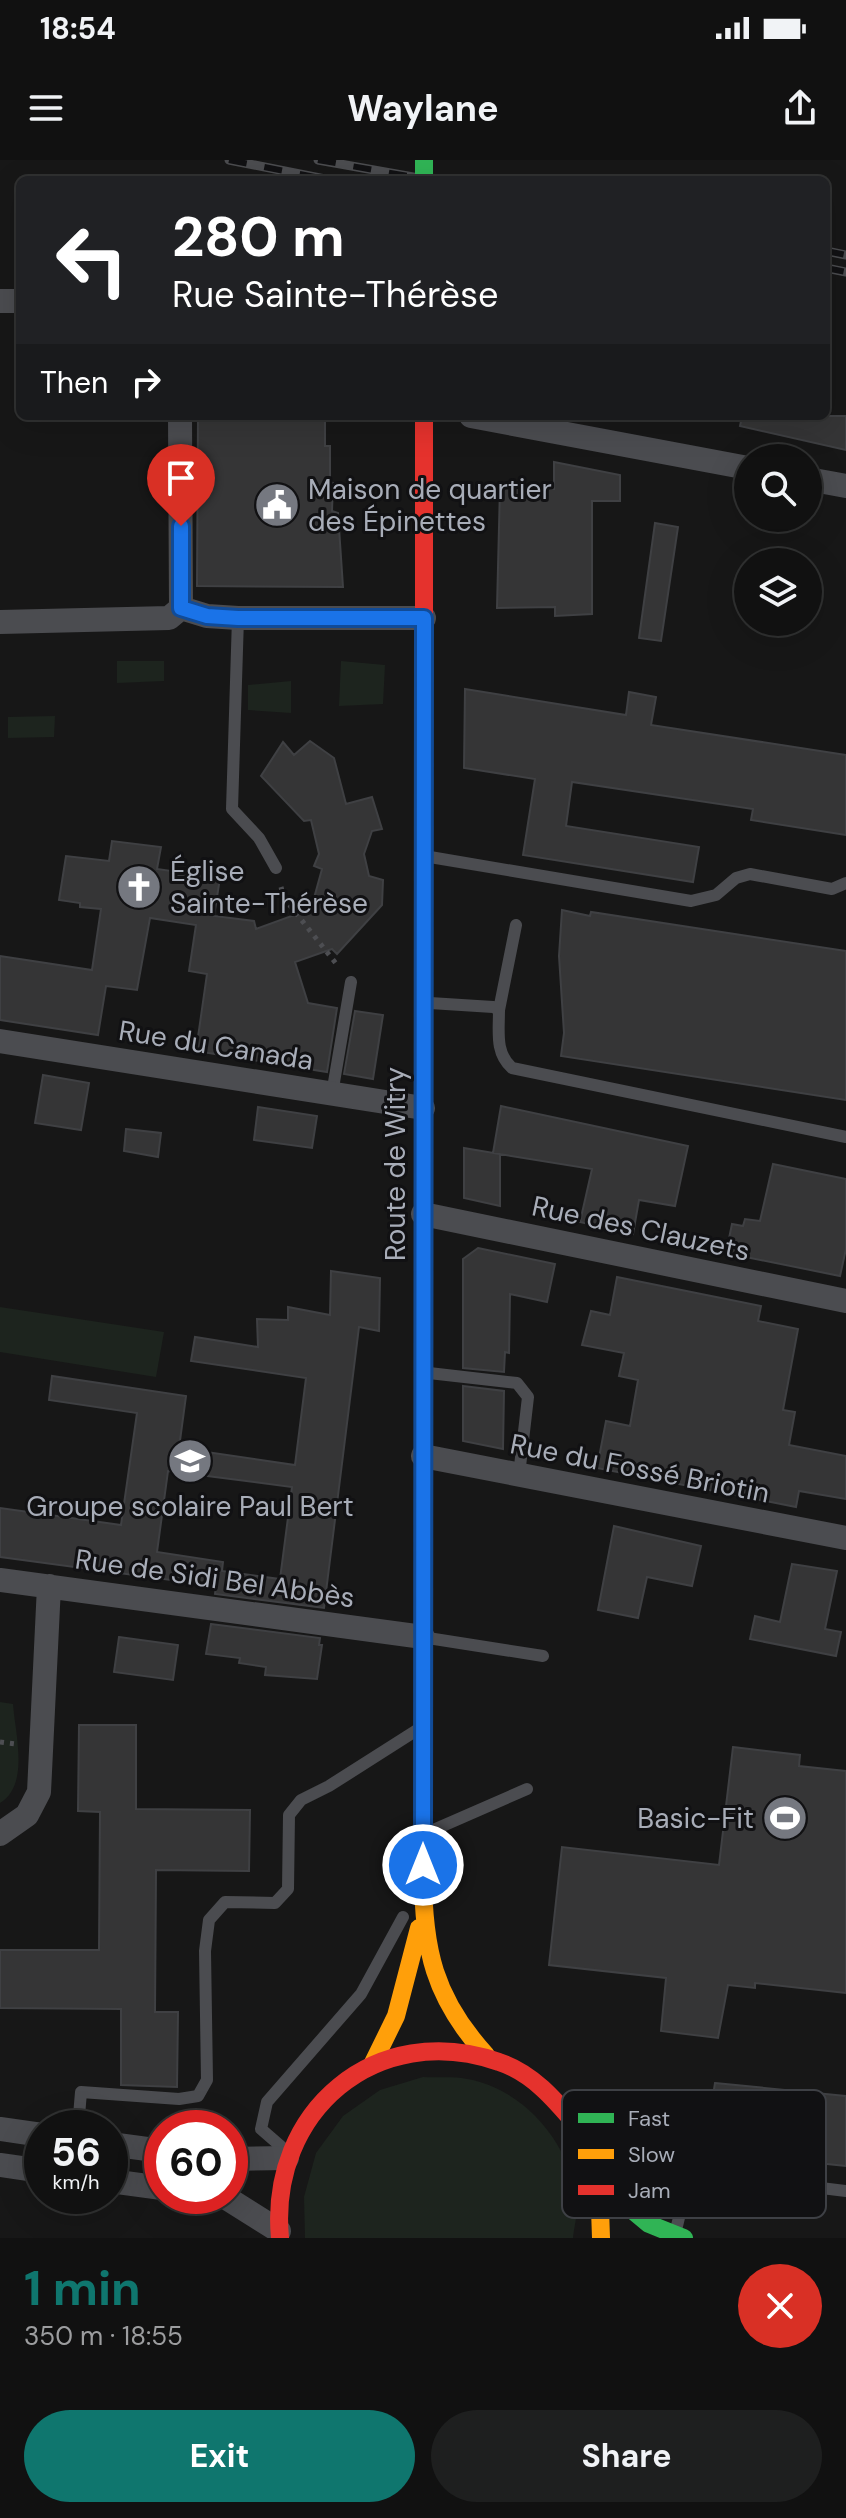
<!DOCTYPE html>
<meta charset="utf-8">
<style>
body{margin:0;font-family:"DM Sans",sans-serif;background:#1e1f1f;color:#f1f3f6;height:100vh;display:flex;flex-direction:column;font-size:30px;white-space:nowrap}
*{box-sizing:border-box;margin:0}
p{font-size:26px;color:#9c9d9f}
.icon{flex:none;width:44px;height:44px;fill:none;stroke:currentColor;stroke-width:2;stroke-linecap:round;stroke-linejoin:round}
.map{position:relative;height:2078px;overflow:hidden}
.side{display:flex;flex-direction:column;background:#111;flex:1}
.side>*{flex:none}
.top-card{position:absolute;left:16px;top:16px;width:814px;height:244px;border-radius:12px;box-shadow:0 8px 32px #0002,0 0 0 2px #303131;background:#202124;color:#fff;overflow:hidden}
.buttons{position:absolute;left:734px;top:284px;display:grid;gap:16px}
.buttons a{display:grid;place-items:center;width:88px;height:88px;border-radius:50%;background:#111;box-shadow:0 8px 32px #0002,0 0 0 2px #303131;font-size:40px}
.speed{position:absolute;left:24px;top:1950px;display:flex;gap:16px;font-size:40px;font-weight:700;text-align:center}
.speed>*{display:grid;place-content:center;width:104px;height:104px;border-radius:50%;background:#111;box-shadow:0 8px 32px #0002,0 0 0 2px #303131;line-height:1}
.speed small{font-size:20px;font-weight:400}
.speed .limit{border:12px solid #d22;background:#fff;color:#111}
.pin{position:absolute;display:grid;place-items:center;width:68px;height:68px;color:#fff;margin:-82px -34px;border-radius:50% 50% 50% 0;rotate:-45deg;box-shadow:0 0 8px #0007}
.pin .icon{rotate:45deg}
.me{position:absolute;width:88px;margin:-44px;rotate:0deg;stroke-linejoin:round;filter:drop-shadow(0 0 6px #0008)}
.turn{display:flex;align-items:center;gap:28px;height:168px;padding:0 24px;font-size:36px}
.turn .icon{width:104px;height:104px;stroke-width:2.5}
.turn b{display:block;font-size:56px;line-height:68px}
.then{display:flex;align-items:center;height:76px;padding:0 24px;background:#0003;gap:16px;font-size:30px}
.round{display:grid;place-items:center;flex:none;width:84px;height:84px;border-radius:42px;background:#1e1f1f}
.summary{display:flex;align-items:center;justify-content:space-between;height:136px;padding:0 24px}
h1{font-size:48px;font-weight:700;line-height:60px;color:#0f766e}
.cta{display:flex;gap:16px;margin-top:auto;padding:16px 24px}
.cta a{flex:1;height:92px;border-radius:48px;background:#0f766e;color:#fff;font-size:32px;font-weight:700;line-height:92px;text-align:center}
.cta a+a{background:#1e1f1f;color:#f1f3f6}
.status{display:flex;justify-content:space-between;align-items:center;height:56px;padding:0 40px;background:#111;direction:ltr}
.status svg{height:22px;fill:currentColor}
header{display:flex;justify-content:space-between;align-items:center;height:104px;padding:0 24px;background:#111;font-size:36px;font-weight:700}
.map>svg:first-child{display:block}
</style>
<div class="status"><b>18:54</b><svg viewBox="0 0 49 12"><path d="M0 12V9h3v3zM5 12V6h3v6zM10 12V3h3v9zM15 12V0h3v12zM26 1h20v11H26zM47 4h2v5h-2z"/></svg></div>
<header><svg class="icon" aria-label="menu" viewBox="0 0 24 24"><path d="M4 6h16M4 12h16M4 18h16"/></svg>Waylane<svg class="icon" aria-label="share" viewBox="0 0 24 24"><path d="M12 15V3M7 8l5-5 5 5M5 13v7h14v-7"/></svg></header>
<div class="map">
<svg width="846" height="2078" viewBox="0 0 846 2078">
<rect width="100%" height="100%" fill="#171717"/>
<path fill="#1d241e" d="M 117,501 L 164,501 L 164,521 L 117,523 Z
M 341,501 L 385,505 L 383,544 L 339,546 Z
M 291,521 L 291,553 L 248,550 L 248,525 Z
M 55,556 L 54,577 L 8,578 L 8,557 Z
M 0,1147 L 164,1172 L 156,1217 L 0,1192 Z
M 0,1542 L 13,1544 C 15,1573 30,1625 0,1643 Z
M 423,1917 C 437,1918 453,1916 467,1919 C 526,1929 574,1988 577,2047 C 577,2057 574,2068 573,2078 L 305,2078 L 304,2037 L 316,1993 L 343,1956 L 380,1930 Z"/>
<path fill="#353536" stroke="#3f4043" stroke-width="2" fill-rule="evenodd" d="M 198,256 L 325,256 L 325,286 L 330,286 L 330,322 L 333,323 L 332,351 L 338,353 L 343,427 L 197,426 Z
M 742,256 L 846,256 L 846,290 L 740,266 Z
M 554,302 L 620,315 L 620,341 L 592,341 L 592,454 L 555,456 L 555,447 L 497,448 L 500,327 L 554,329 Z
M 655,363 L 678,367 L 661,481 L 639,478 Z
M 465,529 L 626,555 L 629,532 L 656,537 L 651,565 L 846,595 L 846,675 L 751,660 L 753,649 L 572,622 L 566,666 L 699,687 L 693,722 L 523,695 L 535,619 L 464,608 Z
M 310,581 L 334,598 L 346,644 L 372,637 L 382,669 L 372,671 L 364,694 L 369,716 L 383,720 L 382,745 L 337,794 L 332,789 L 295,802 L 308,843 L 337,848 L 327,912 L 196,891 L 207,814 L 189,811 L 196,765 L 150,758 L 137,830 L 106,826 L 98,875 L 0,860 L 0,796 L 92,810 L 101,749 L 80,747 L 80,743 L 59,740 L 66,696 L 109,701 L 112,681 L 161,687 L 157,709 L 220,718 L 214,756 L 254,761 L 256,769 L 311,749 L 322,709 L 314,706 L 319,694 L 311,660 L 304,661 L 261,616 L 283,582 L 294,595 Z
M 562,750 L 590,756 L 591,752 L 846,791 L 846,940 L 561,896 L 564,873 L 559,796 Z
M 355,851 L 383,855 L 373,919 L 344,914 Z
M 43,915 L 89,923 L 81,970 L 35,963 Z
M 501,946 L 688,986 L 675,1046 L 639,1040 L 633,1074 L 580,1062 L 592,1009 L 493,993 Z
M 258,947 L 317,956 L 312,988 L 254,980 Z
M 126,969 L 161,973 L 158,997 L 124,991 Z
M 464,988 L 500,994 L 500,1046 L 464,1038 Z
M 773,1004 L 846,1019 L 846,1089 L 840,1116 L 726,1093 L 732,1064 L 743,1066 L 745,1059 L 760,1061 Z
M 478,1088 L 555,1104 L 547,1142 L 510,1134 L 509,1193 L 505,1192 L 504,1212 L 463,1208 L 463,1099 Z
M 331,1111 L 380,1118 L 379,1171 L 359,1167 L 324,1448 L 215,1434 L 216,1426 L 0,1397 L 0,1348 L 121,1365 L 137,1253 L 49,1240 L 52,1216 L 186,1236 L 179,1288 L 295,1305 L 306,1218 L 191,1201 L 195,1177 L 258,1187 L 257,1159 L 288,1160 L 288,1147 L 330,1155 ZM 168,1311 L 292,1327 L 280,1419 L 222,1411 L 223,1402 L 157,1392 Z
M 617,1117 L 761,1146 L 758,1161 L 798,1169 L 783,1250 L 795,1252 L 789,1285 L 846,1296 L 846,1339 L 799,1331 L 796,1347 L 597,1308 L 606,1261 L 630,1266 L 638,1220 L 619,1216 L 624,1193 L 582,1185 L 591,1151 L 610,1155 Z
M 463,1226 L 504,1231 L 503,1289 L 463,1281 Z
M 614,1366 L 701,1386 L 692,1426 L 647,1417 L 638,1458 L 598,1450 Z
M 792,1404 L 837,1411 L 825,1469 L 841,1472 L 836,1496 L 750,1479 L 755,1456 L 780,1462 Z
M 211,1464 L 320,1478 L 319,1485 L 322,1485 L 317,1519 L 265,1515 L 266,1507 L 239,1503 L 240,1498 L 206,1494 Z
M 119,1477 L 178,1485 L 173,1520 L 114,1512 Z
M 79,1565 L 136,1565 L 136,1649 L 250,1650 L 249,1711 L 156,1710 L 155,1852 L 178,1852 L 177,1927 L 121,1925 L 121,1849 L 0,1848 L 0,1790 L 99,1790 L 100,1652 L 78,1651 Z
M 733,1587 L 800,1595 L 799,1606 L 846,1611 L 846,1833 L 755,1823 L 755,1828 L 728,1825 L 718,1878 L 661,1871 L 666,1818 L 549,1805 L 562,1687 L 719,1705 Z
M 715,1923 L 846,1936 L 846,2006 L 704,1991 Z"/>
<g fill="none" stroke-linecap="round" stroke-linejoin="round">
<path stroke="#4d4e52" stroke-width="5" stroke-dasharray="4 6" stroke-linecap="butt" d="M 281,727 L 284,738 L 338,806
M 0,1582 L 16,1584"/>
<path stroke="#4b4c50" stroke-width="12" d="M 238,458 L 232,649 L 259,678 L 276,708
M 430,697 L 691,741 L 716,735 L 736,718 L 750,714 L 832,729 L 846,723
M 430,843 L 493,847 L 499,850 C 499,872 495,893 512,908 L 846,977
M 499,850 L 516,765
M 332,934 L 351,822
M 429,1213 L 517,1223 L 528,1237 L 519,1315
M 428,1478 L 543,1496
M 431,1671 L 527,1629
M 78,1968 L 81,1932 L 179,1939 L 198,1936 L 207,1920 L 205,1791 L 209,1760 L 225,1742 L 275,1743 L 288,1729 L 289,1655 L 301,1640 L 329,1626 L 417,1570
M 284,1989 L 261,1969 L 267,1942 L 361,1834 L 403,1757
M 676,2070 L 690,2012 L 846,2031"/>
<path stroke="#4b4c50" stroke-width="24" d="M 0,141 L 20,141
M 180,256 L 181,448
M 471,256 L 748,308
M 808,319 L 846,326
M 0,462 L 169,458 L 181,448 L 207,456 L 238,458 L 424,458
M 0,881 L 423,948
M 423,1054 L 846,1141
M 423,1296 L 846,1378
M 0,1420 L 423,1477
M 0,1674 L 27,1655 L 39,1632 L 49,1426
M 0,1969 L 42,1975
M 110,1984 L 162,1991
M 230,1999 L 287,1998
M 0,2005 L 42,2011
M 110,2021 L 162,2028
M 217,2036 L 225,2037 L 279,2071"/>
<path stroke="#30b455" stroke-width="18" d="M 423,1713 L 423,1392
M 601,2024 L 649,2064 L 684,2078"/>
<path stroke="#ff9f0a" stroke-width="18" d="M 423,1392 L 424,841
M 423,1713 C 423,1789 434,1838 486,1895
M 372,1905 L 396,1856 L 419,1768
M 578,1967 L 599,2019 L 601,2078"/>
<path stroke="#e5322d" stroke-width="18" d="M 424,841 L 424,256
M 280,2078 C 268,1951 377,1859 499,1902 C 533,1913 556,1941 578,1967"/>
<g stroke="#4b4c4f" stroke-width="9">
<path id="rail" d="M 229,0 L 330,20
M 318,0 L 430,20
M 826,91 L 846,95
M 826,108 L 846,112"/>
</g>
<use href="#rail" stroke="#111113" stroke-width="6" stroke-dasharray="18" stroke-linecap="butt"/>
<path stroke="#30b455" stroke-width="18" d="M 424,0 L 424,20"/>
</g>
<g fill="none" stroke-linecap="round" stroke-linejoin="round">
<g stroke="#114b97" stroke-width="20">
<path id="route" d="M 181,366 L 181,448 L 207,456 L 238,458 L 424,458 L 423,1705"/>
</g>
<use href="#route" stroke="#1a73e8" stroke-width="14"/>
</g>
<defs>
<g id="civic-disc" transform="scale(2.3)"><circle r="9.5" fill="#757880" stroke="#111113"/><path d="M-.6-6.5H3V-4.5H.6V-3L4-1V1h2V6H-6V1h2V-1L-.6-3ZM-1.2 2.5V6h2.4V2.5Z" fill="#fff"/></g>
<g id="church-disc" transform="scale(2.3)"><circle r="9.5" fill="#757880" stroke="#111113"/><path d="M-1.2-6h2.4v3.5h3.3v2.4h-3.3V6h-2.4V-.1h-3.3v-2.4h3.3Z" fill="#fff"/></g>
<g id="school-disc" transform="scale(2.3)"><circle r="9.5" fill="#757880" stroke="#111113"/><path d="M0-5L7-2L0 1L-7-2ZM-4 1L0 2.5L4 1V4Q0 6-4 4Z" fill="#fff"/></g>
<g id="stadium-disc" transform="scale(2.3)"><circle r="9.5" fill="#757880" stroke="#111113"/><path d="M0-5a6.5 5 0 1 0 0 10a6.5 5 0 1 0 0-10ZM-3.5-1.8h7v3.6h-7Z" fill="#fff"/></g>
</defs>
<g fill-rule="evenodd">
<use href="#civic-disc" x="277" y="345"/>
<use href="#church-disc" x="139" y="727"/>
<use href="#school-disc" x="190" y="1301"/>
<use href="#stadium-disc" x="785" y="1658"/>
</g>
<g text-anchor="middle" stroke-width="6" stroke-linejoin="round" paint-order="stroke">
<g font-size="28" fill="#a8adb8" stroke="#111113" text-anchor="start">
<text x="308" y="339">Maison de quartier<tspan x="308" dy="32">des Épinettes</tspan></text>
<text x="170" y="721">Église<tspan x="170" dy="32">Sainte-Thérèse</tspan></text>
<text x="190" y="1356" text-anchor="middle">Groupe scolaire Paul Bert</text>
<text x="754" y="1668" text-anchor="end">Basic-Fit</text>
</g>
<g font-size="28" fill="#a8adb8" stroke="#111113">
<text transform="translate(216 885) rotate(9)" y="10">Rue du Canada</text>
<text transform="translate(395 1004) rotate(-90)" y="10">Route de Witry</text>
<text transform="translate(641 1068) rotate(12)" y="10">Rue des Clauzets</text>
<text transform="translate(640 1308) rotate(11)" y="10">Rue du Fossé Briotin</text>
<text transform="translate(215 1418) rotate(8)" y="10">Rue de Sidi Bel Abbès</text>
</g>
</g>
<rect x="562" y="1930" width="264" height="128" rx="12" fill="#111113" stroke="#3e4045" stroke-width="2"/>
<rect x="578" y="1953" width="36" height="10" fill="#30b455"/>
<rect x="578" y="1989" width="36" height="10" fill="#ff9f0a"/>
<rect x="578" y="2025" width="36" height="10" fill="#e5322d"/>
<g font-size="22" fill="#a8adb8">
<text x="628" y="1966">Fast</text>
<text x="628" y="2002">Slow</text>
<text x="628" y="2038">Jam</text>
</g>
</svg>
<div class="buttons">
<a><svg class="icon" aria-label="search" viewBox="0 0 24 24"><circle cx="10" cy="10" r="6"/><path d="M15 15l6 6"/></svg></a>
<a><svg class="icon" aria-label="layers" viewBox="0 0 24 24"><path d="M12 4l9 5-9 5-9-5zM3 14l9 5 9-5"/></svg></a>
</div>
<div class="speed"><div>56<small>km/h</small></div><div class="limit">60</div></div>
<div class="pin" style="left:181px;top:366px;background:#d93025"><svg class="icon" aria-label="arrive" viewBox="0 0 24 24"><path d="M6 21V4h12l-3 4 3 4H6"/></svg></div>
<svg class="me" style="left:423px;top:1705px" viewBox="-20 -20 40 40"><circle r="17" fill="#1a73e8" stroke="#fff" stroke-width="3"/><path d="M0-11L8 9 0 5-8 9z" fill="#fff"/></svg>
<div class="top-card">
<div class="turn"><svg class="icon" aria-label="left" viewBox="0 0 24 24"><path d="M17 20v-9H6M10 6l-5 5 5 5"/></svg><div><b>280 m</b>Rue Sainte-Thérèse</div></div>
<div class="then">Then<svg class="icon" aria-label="right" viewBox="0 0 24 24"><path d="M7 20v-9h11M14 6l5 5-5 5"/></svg></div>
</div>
</div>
<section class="side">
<div class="summary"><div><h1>1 min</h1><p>350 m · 18:55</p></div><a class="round" style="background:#d93025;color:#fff"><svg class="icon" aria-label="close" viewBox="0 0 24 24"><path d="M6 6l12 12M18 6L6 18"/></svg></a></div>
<div class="cta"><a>Exit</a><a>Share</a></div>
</section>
